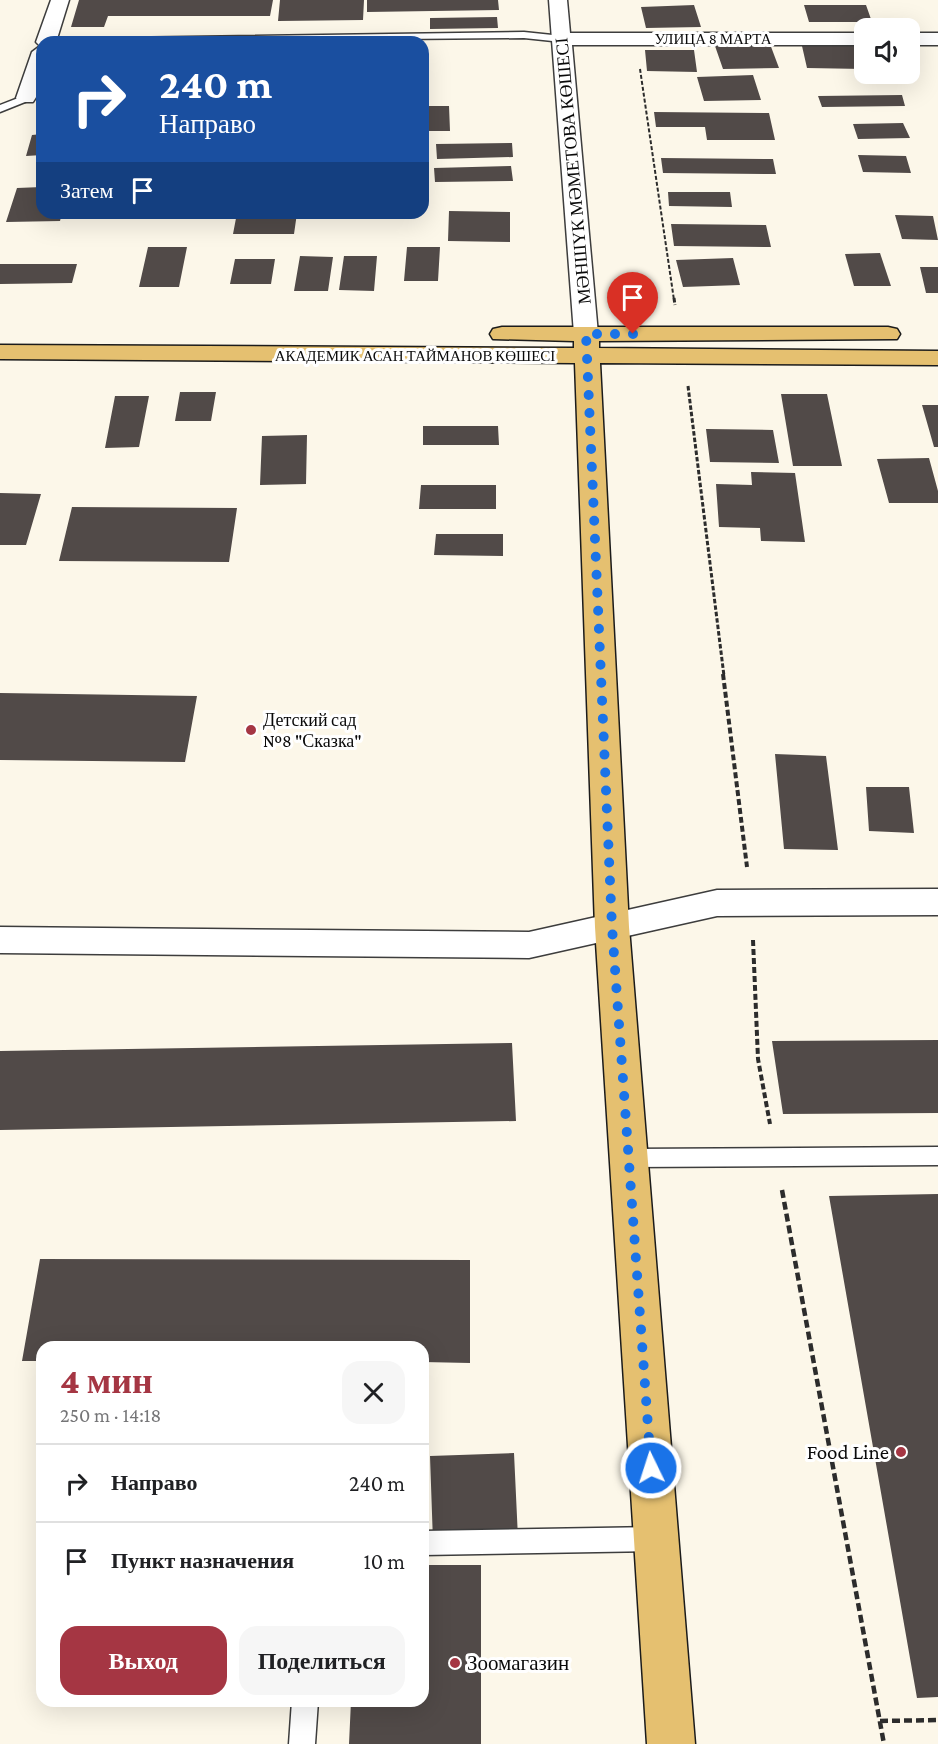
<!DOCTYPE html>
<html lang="ru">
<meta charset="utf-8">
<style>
body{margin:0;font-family:"Crimson Pro",serif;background:#f6f6f6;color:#202124;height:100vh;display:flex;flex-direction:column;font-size:22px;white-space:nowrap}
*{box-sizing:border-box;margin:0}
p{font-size:20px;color:#757577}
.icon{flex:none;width:33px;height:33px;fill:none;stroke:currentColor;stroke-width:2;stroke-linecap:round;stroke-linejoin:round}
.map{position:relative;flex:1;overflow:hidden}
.panel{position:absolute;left:36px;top:1341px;width:393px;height:366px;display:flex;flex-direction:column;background:#fff;border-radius:18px;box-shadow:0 6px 24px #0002}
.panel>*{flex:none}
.guide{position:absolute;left:36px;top:36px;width:393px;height:183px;border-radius:18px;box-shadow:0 6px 24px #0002;background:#1a4fa0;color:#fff;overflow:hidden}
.controls{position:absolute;left:854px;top:18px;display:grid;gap:12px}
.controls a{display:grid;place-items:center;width:66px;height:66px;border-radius:12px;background:#fff;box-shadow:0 6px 24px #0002;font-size:30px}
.pin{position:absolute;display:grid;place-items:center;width:51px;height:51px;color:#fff;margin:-62px -26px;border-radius:50% 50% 50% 0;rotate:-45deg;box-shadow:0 0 6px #0007}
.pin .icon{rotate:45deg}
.me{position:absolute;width:66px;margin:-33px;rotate:356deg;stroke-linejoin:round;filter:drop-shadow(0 0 4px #0008)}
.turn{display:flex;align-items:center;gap:21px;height:126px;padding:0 24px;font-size:27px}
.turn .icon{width:78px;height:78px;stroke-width:2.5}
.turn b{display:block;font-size:42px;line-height:51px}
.then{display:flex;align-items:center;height:57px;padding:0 24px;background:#0003;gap:12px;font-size:22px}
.round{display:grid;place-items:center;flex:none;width:63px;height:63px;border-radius:18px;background:#f6f6f6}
.head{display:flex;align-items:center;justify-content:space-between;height:102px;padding:0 24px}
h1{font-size:36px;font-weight:800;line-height:45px;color:#a53643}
.button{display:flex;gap:12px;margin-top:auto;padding:12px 24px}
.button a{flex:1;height:69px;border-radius:18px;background:#a53643;color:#fff;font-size:24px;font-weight:800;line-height:69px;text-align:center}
.button a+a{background:#f6f6f6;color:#202124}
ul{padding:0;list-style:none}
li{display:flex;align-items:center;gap:18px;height:78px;padding:0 24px;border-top:2px solid #e0e0e0}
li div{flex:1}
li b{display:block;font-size:22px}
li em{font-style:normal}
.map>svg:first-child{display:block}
</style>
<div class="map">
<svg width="938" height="1744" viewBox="0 0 938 1744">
<rect width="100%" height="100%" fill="#fcf7e9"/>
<path fill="#514a48" d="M 79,0 L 273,0 L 270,16 L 108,16 L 104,27 L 71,27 Z
M 280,0 L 364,0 L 363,20 L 278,21 Z
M 367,0 L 498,0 L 499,10 L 367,12 Z
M 694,5 L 701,27 L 646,28 L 641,7 Z
M 804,5 L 866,5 L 872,22 L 809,22 Z
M 497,17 L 498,28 L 430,29 L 430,18 Z
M 770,44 L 779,68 L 723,69 L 715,46 Z
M 802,46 L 864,46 L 864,69 L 807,68 Z
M 645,50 L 694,50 L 697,72 L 647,71 Z
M 753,75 L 761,100 L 704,101 L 697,77 Z
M 902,95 L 905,106 L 822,107 L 818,96 Z
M 423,106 L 449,106 L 450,131 L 423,131 Z
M 654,112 L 769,113 L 775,140 L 707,140 L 705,127 L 656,127 Z
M 903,123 L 910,138 L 858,139 L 853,124 Z
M 42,134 L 42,155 L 26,156 L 32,135 Z
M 512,143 L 513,157 L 437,159 L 436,144 Z
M 858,155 L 906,156 L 911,173 L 863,172 Z
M 661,158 L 773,159 L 776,174 L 663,173 Z
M 511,166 L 513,181 L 435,182 L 434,168 Z
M 42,187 L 42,213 L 62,213 L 60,221 L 6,222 L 17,188 Z
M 668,192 L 730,192 L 732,207 L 669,206 Z
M 449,211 L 510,212 L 510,242 L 448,241 Z
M 237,213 L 297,213 L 294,234 L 233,234 Z
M 895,215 L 933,216 L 938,240 L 902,239 Z
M 671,224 L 766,225 L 771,247 L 674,246 Z
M 148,247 L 187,247 L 179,287 L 139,287 Z
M 407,247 L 440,247 L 438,281 L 404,281 Z
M 880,253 L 891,286 L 854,286 L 845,254 Z
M 300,256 L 333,257 L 328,291 L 294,291 Z
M 344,256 L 377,256 L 374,291 L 339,290 Z
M 733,258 L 740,285 L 683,287 L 676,260 Z
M 235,259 L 275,259 L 271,284 L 230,284 Z
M 0,264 L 77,264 L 72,283 L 0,284 Z
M 920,267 L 938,267 L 938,293 L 926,293 Z
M 180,392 L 216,392 L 211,421 L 175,421 Z
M 781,394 L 827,394 L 842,466 L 793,466 Z
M 115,396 L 149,396 L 139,447 L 105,448 Z
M 922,405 L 938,405 L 938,447 L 934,447 Z
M 423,426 L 498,426 L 499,445 L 423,445 Z
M 706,429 L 773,430 L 779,463 L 710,462 Z
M 307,435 L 306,484 L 260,485 L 262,436 Z
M 929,458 L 938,491 L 938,503 L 889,503 L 877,459 Z
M 751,472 L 795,473 L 805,542 L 761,541 L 760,528 L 719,527 L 716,484 L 752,485 Z
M 421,485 L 496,485 L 496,509 L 419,509 Z
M 0,493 L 41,494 L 26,545 L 0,545 Z
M 72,507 L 237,508 L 229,562 L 59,561 Z
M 436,534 L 503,534 L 503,556 L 434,555 Z
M 0,693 L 197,696 L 185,762 L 0,760 Z
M 775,754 L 826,756 L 838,850 L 784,849 Z
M 866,787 L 909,787 L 914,833 L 869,831 Z
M 938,1040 L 938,1113 L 783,1114 L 772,1041 Z
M 512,1043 L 516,1121 L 0,1130 L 0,1051 Z
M 938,1194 L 938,1697 L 917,1698 L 829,1196 Z
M 40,1259 L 470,1260 L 470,1363 L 423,1362 L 423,1347 L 42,1347 L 42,1361 L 22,1361 Z
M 514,1453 L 518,1538 L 433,1542 L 430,1456 Z
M 423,1565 L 481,1565 L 481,1744 L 349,1744 L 351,1701 L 423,1701 Z"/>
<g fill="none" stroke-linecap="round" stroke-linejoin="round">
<g stroke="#3d3d3d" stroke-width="3">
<path id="lane" d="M 524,32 L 562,36 L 567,39 L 562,42 L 524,38 L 41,42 L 46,39 Z
M 26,95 L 30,96 L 30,100 L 0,112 L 0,105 Z
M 938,1147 L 938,1165 L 630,1167 L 623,1164 L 620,1158 L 623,1152 L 630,1149 Z
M 656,1527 L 664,1531 L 668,1539 L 664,1547 L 656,1551 L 423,1555 L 423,1531 Z
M 292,1701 L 318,1701 L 315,1744 L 289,1744 Z"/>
</g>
<g stroke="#3d3d3d" stroke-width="3">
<path id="street" d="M 51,0 L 69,0 L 56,42 L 42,42 C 42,62 45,85 33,102 L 19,102 L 16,98 L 32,52 L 40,46 L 36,42 Z
M 549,0 L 567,0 L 570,33 L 864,33 L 864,45 L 572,45 L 598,334 L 595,339 L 586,341 L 577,339 L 574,334 Z
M 909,33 L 938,33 L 938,45 L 909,45 Z
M 938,889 L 938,915 L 717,916 L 529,958 L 0,953 L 0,927 L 529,932 L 717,890 Z"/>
</g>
<g stroke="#1b1b1b" stroke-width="3">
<path id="primary" d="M 502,327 L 888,327 L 897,329 L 900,334 L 897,339 L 599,341 L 599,348 L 938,351 L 938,365 L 600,363 L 629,927 L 695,1744 L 647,1744 L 595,927 L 575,363 L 0,359 L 0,345 L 574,348 L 574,341 L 493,339 L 490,334 L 493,329 Z"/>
</g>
<path stroke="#2c2c2c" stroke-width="2" stroke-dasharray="4 2" stroke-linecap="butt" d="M 640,69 L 674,300"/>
<path stroke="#2c2c2c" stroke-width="3" stroke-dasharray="4.5 2" stroke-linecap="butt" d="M 674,298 L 675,305
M 688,386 L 724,676"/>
<path stroke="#2c2c2c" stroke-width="4" stroke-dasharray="6 3" stroke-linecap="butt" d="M 723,674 L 747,867
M 753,940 L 758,1059 L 770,1124"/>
<path stroke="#2c2c2c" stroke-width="4.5" stroke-dasharray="8 4" stroke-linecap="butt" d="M 782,1190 L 884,1744
M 880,1721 L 938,1720"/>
<use href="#lane" fill="#fff" fill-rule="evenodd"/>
<use href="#street" fill="#fff" fill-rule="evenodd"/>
<use href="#primary" fill="#e5c070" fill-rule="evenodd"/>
</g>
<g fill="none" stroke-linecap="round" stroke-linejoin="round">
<path stroke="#1a73e8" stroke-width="10" stroke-dasharray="0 18" d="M 633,334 L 586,334 L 612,927 L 651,1468"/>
</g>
<g fill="#a53643" stroke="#fff" stroke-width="2">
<circle cx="251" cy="730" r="6"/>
<circle cx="901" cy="1452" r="6"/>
<circle cx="455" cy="1663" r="6"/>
</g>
<g text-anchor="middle" stroke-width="6" stroke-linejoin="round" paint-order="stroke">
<g font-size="15" fill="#0a0a0a" stroke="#fff">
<text x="713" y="44">УЛИЦА 8 МАРТА</text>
<text x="415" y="361">АКАДЕМИК АСАН ТАЙМАНОВ КӨШЕСІ</text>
</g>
<g font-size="18" fill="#0a0a0a" stroke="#fff">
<text transform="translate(573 171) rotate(-95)" y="6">МӘНШҮК МӘМЕТОВА КӨШЕСІ</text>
</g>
<g font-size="18" fill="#0a0a0a" stroke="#fff" text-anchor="start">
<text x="263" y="726">Детский сад<tspan x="263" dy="21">№8 "Сказка"</tspan></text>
</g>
<g font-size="21" fill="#0a0a0a" stroke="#fff" text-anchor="end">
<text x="889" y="1459">Food Line</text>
<text x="467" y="1670" text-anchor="start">Зоомагазин</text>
</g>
</g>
</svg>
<div class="controls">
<a><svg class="icon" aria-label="sound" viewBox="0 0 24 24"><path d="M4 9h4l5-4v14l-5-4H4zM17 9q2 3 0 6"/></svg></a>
</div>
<div class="pin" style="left:633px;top:334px;background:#d93025"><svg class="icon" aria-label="arrive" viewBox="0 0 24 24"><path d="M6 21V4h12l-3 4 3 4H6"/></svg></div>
<svg class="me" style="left:651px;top:1468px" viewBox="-20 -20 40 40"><circle r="17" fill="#1a73e8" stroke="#fff" stroke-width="3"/><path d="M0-11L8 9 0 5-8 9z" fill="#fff"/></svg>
<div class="guide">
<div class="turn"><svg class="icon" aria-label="right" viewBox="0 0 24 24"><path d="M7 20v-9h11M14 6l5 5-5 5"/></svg><div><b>240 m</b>Направо</div></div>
<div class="then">Затем<svg class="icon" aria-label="arrive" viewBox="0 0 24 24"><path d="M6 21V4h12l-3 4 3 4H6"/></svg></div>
</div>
<section class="panel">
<div class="head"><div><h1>4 мин</h1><p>250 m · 14:18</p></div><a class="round"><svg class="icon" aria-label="close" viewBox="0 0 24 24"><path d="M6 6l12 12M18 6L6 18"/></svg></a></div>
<ul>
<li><svg class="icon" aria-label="right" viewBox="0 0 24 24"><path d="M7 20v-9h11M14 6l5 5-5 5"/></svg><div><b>Направо</b></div><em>240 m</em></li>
<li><svg class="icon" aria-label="arrive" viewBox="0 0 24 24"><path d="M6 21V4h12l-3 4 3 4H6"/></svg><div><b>Пункт назначения</b></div><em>10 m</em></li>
</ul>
<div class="button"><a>Выход</a><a>Поделиться</a></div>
</section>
</div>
